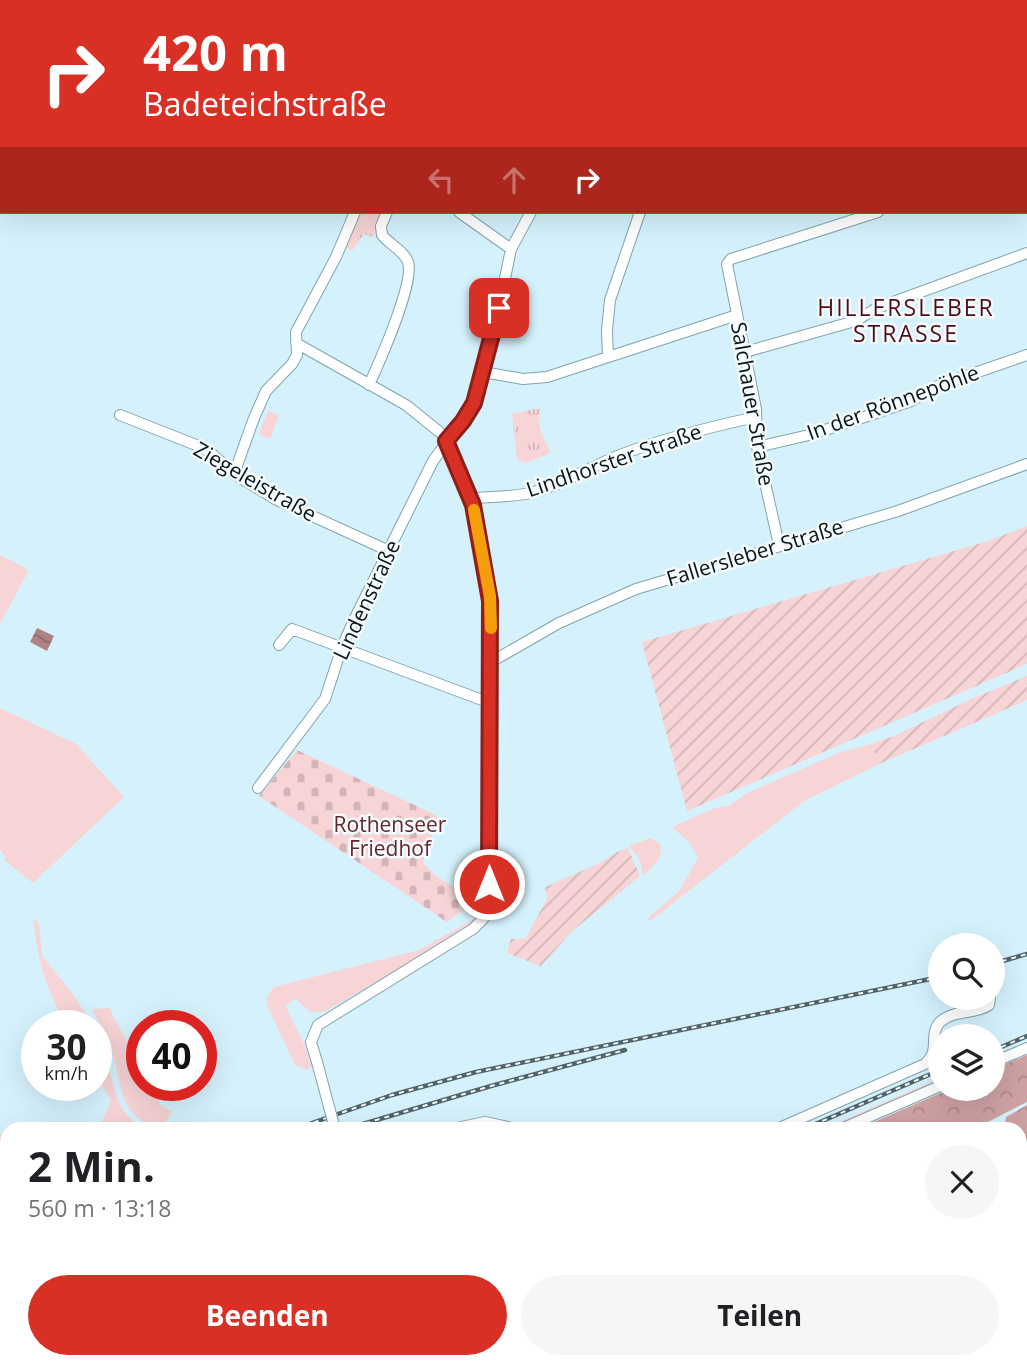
<!DOCTYPE html>
<html lang="de">
<meta charset="utf-8">
<style>
body{margin:0;font-family:"Open Sans",sans-serif;background:#f6f6f6;color:#202124;height:100vh;display:flex;flex-direction:column;font-size:26px;white-space:nowrap}
*{box-sizing:border-box;margin:0}
p{font-size:23px;color:#757577}
.icon{flex:none;width:38px;height:38px;fill:none;stroke:currentColor;stroke-width:2;stroke-linecap:round;stroke-linejoin:round}
.map{position:relative;flex:1;overflow:hidden}
.panel{position:absolute;left:0px;top:1122px;width:1027px;height:247px;display:flex;flex-direction:column;background:#fff;border-radius:21px 21px 0 0;box-shadow:0 7px 28px #0002}
.panel>*{flex:none}
.hud{position:absolute;left:0px;top:0px;width:1027px;height:214px;box-shadow:0 7px 28px #0002;background:#d93025;color:#fff;overflow:hidden}
.fabs{position:absolute;left:928px;top:933px;display:grid;gap:14px}
.fabs a{display:grid;place-items:center;width:77px;height:77px;border-radius:50%;background:#fff;box-shadow:0 7px 28px #0002;font-size:35px}
.speed{position:absolute;left:21px;top:1010px;display:flex;gap:14px;font-size:35px;font-weight:700;text-align:center}
.speed>*{display:grid;place-content:center;width:91px;height:91px;border-radius:50%;background:#fff;box-shadow:0 7px 28px #0002;line-height:1}
.speed small{font-size:18px;font-weight:400}
.speed .limit{border:10px solid #d22;background:#fff;color:#111}
.pin{position:absolute;display:grid;place-items:center;width:60px;height:60px;color:#fff;margin:-30px;border-radius:14px;box-shadow:0 4px 10px #0006}
.me{position:absolute;width:77px;margin:-38px;rotate:0deg;stroke-linejoin:round;filter:drop-shadow(0 0 5px #0008)}
.turn{display:flex;align-items:center;gap:24px;height:147px;padding:0 28px;font-size:32px}
.turn .icon{width:91px;height:91px;stroke-width:2.5}
.turn b{display:block;font-size:49px;line-height:60px}
.lanes{display:flex;align-items:center;height:66px;padding:0 28px;background:#0003;justify-content:center;gap:35px;direction:ltr}
.lanes .off{opacity:.35}
.round{display:grid;place-items:center;flex:none;width:74px;height:74px;border-radius:37px;background:#f6f6f6}
.headline{display:flex;align-items:center;justify-content:space-between;height:119px;padding:0 28px}
h1{font-size:42px;font-weight:700;line-height:52px}
.primary-button{display:flex;gap:14px;margin-top:auto;padding:14px 28px}
.primary-button a{flex:1;height:80px;border-radius:42px;background:#d93025;color:#fff;font-size:28px;font-weight:700;line-height:80px;text-align:center}
.primary-button a+a{background:#f6f6f6;color:#202124}
.map>svg:first-child{display:block}
</style>
<div class="map">
<svg width="1027" height="1368" viewBox="0 0 1027 1368">
<defs>
<pattern id="forest-crowns" width="20" height="18" patternUnits="userSpaceOnUse" patternTransform="scale(1.75)"><rect width="20" height="18" fill="#cfa1a3"/><path d="M2 6a3 3 0 1 1 6 0M12 15a3 3 0 1 1 6 0" fill="none" stroke="#b08a8c"/></pattern>
<pattern id="cemetery-stones" width="16" height="16" patternUnits="userSpaceOnUse" patternTransform="scale(1.75)"><rect width="16" height="16" fill="#f7d4d5"/><path d="M2 7V4a2 2 0 0 1 4 0v3zM10 15v-3a2 2 0 0 1 4 0v3z" fill="#d2b5b6"/></pattern>
<pattern id="park-tufts" width="24" height="20" patternUnits="userSpaceOnUse" patternTransform="scale(1.75)"><rect width="24" height="20" fill="#f7d4d5"/><path d="M3 7l-1-3M5 7V3M7 7l1-3M15 17l-1-3M17 17v-4M19 17l1-3" fill="none" stroke="#d2b5b6"/></pattern>
<pattern id="garden-furrows" width="10" height="10" patternUnits="userSpaceOnUse" patternTransform="scale(1.75)"><rect width="10" height="10" fill="#f7d4d5"/><path d="M-1 1l2-2M0 10L10 0M9 11l2-2" fill="none" stroke="#d2b5b6"/></pattern>
<pattern id="water-waves" width="16" height="10" patternUnits="userSpaceOnUse" patternTransform="scale(1.75)"><rect width="16" height="10" fill="#af8284"/><path d="M0 5q4-4 8 0t8 0" fill="none" stroke="#8c696b"/></pattern>
</defs>
<rect width="100%" height="100%" fill="#d5f2fc"/>
<path fill="#f7d4d5" d="M 268,411 L 279,415 L 270,439 L 259,434 Z
M 0,555 L 29,570 L 0,624 Z
M 0,708 L 76,744 L 124,797 L 33,883 L 4,860 L 5,856 L 0,849 Z
M 871,744 L 879,764 L 804,801 L 650,921 L 648,918 L 679,891 L 698,858 L 690,843 L 672,827 L 715,808 L 729,806 L 747,793 L 841,752 Z
M 651,838 L 660,844 C 664,859 654,865 643,876 L 639,858 L 628,846 Z
M 33,917 L 39,924 L 42,956 L 73,994 L 92,1025 L 67,1025 C 45,989 38,959 33,917 Z
M 477,917 L 478,920 L 441,945 L 324,1012 L 310,1012 L 296,999 L 285,1005 L 305,1046 L 312,1067 L 306,1070 L 295,1065 L 267,1006 L 267,996 L 274,987 L 419,950 Z
M 109,1008 L 142,1069 L 142,1085 L 150,1085 L 161,1105 L 172,1112 L 161,1129 C 116,1115 124,1087 111,1049 C 107,1035 98,1022 92,1009 Z
M 96,1033 C 108,1053 110,1076 117,1098 C 122,1113 132,1117 139,1129 L 99,1129 L 111,1100 L 96,1076 Z
M 940,1078 L 940,1082 L 834,1129 L 823,1129 Z
M 0,1134 L 7,1134 L 7,1189 L 0,1192 Z
M 140,1362 L 173,1362 L 149,1368 L 118,1368 Z
M 219,1362 L 271,1362 L 258,1368 L 196,1368 Z
M 321,1362 L 344,1364 L 357,1362 L 396,1362 L 393,1368 L 323,1368 Z"/>
<path fill="url(#forest-crowns)" d="M 1027,1055 L 1027,1102 L 974,1129 L 858,1129 L 950,1089 L 992,1088 L 992,1070 Z
M 1027,1105 L 1027,1135 L 1020,1136 L 1020,1129 L 1004,1129 L 1001,1126 L 999,1129 L 984,1129 L 994,1123 L 998,1126 L 1005,1123 L 1006,1117 Z"/>
<path fill="url(#cemetery-stones)" d="M 297,750 L 438,816 L 423,863 L 435,875 L 478,903 L 463,910 L 447,922 L 259,796 Z"/>
<path fill="url(#park-tufts)" d="M 360,212 L 384,212 L 373,237 L 364,234 L 352,251 L 346,248 Z
M 540,408 C 536,425 543,438 551,453 L 525,463 L 517,459 L 512,414 Z"/>
<path fill="url(#garden-furrows)" d="M 1027,526 L 1027,664 L 687,811 L 642,642 L 985,542 Z
M 1027,676 L 1027,700 L 879,764 L 871,744 L 894,736 L 969,700 Z
M 628,848 L 640,876 L 571,932 L 541,966 L 507,953 L 511,939 L 525,939 L 547,899 L 545,887 L 600,863 L 617,852 Z"/>
<path fill="url(#water-waves)" d="M 37,628 L 54,636 L 47,651 L 30,642 Z
M 1027,1135 L 1027,1368 L 415,1368 L 417,1362 L 1020,1362 L 1020,1136 Z"/>
<g fill="none" stroke-linecap="round" stroke-linejoin="round">
<g stroke="#80a3ae" stroke-width="12">
<path id="minor" d="M 326,0 L 326,2
M 845,0 L 845,2
M 370,2 L 372,0
M 623,2 L 624,0
M 797,2 L 799,0
M 1026,165 L 1027,170
M 459,212 L 511,249
M 296,343 L 406,405 L 442,434 L 473,505 L 490,596 L 491,618 L 489,903 L 483,919 L 473,929 L 318,1025 L 311,1042 L 317,1062
M 745,352 L 855,321 L 877,308 L 1027,253
M 608,357 L 607,330 L 610,300 L 640,212
M 483,372 L 523,379 L 547,377 L 737,315
M 369,385 C 379,363 415,282 408,262 C 404,251 389,244 382,235 L 381,226 L 387,212
M 120,415 L 196,445 L 211,453 L 234,474 L 275,499 L 389,551
M 757,447 L 809,435 L 850,422 L 911,401 L 940,385 L 1027,355
M 234,474 L 254,418 L 266,391 L 292,364 L 297,355 L 296,332 L 336,257 L 355,212
M 471,498 C 490,497 511,497 530,493 C 562,485 590,467 620,455 C 664,438 710,427 756,417
M 779,545 L 757,447 L 756,409 L 727,264 L 731,259 L 878,212
M 279,645 L 292,629 L 490,703
M 491,662 L 559,623 L 636,589 L 898,511 L 1027,464
M 258,788 L 325,699 L 342,647 L 354,620 L 433,461 L 471,408 L 499,308 L 511,249 L 531,212
M 992,1063 L 1027,1048
M 452,1129 L 485,1122 L 517,1129
M 777,1129 L 925,1064 C 941,1051 928,1035 940,1022 C 954,1009 975,1015 989,1005 L 990,998
M 841,1129 L 940,1086
M 267,1368 L 280,1362
M 297,1368 L 299,1362"/>
</g>
<use href="#minor" stroke="#fff" stroke-width="10"/>
<g stroke="#51646a" stroke-width="4.5">
<path id="rail" d="M 992,964 L 1027,954
M 992,1051 L 1027,1036
M 295,1129 L 392,1095 L 476,1072 L 940,977
M 346,1129 L 491,1086 L 625,1050
M 804,1129 L 940,1070
M 0,1245 L 7,1242
M 170,1368 L 194,1362
M 188,1368 L 211,1362"/>
</g>
<use href="#rail" stroke="#f4fbfd" stroke-width="2" stroke-dasharray="5" stroke-linecap="butt"/>
<g stroke="#80a3ae" stroke-width="12" stroke-linecap="butt">
<path id="minor-bridge" d="M 317,1062 L 335,1129"/>
</g>
<use href="#minor-bridge" stroke="#fff" stroke-width="10"/>
</g>
<g fill="none" stroke-linecap="round" stroke-linejoin="round">
<g stroke="#8d1f18" stroke-width="18">
<path id="route" d="M 489,884 L 490,601 L 473,505 L 446,441 L 463,421 L 474,403 L 499,308"/>
</g>
<use href="#route" stroke="#d93025" stroke-width="12"/>
<path stroke="#f59e0b" stroke-width="12" d="M 474,510 L 490,596 L 491,628"/>
</g>
<g text-anchor="middle" stroke-width="5" stroke-linejoin="round" paint-order="stroke">
<g font-size="21" fill="#071519" stroke="#f4fbfd">
<text transform="translate(893 403) rotate(-20)" y="7">In der Rönnepöhle</text>
<text transform="translate(752 404) rotate(80)" y="7">Salchauer Straße</text>
<text transform="translate(614 461) rotate(-19)" y="7">Lindhorster Straße</text>
<text transform="translate(255 482) rotate(30)" y="7">Ziegeleistraße</text>
<text transform="translate(755 553) rotate(-17)" y="7">Fallersleber Straße</text>
<text transform="translate(367 600) rotate(-65)" y="7">Lindenstraße</text>
</g>
<g font-size="21" fill="#62272e" stroke="#f4fbfd">
<text x="390" y="832">Rothenseer<tspan x="390" dy="24">Friedhof</tspan></text>
</g>
<g font-size="23" letter-spacing="2" fill="#520c1a" stroke="#f4fbfd">
<text x="906" y="316">HILLERSLEBER<tspan x="906" dy="26">STRASSE</tspan></text>
</g>
</g>
</svg>
<div class="fabs">
<a><svg class="icon" aria-label="search" viewBox="0 0 24 24"><circle cx="10" cy="10" r="6"/><path d="M15 15l6 6"/></svg></a>
<a><svg class="icon" aria-label="layers" viewBox="0 0 24 24"><path d="M12 4l9 5-9 5-9-5zM3 14l9 5 9-5"/></svg></a>
</div>
<div class="speed"><div>30<small>km/h</small></div><div class="limit">40</div></div>
<div class="pin" style="left:499px;top:308px;background:#d93025"><svg class="icon" aria-label="arrive" viewBox="0 0 24 24"><path d="M6 21V4h12l-3 4 3 4H6"/></svg></div>
<svg class="me" style="left:489px;top:884px" viewBox="-20 -20 40 40"><circle r="17" fill="#d93025" stroke="#fff" stroke-width="3"/><path d="M0-11L8 9 0 5-8 9z" fill="#fff"/></svg>
<div class="hud">
<div class="turn"><svg class="icon" aria-label="right" viewBox="0 0 24 24"><path d="M7 20v-9h11M14 6l5 5-5 5"/></svg><div><b>420 m</b>Badeteichstraße</div></div>
<div class="lanes"><svg class="icon off" aria-label="left" viewBox="0 0 24 24"><path d="M17 20v-9H6M10 6l-5 5 5 5"/></svg><svg class="icon off" aria-label="ahead" viewBox="0 0 24 24"><path d="M12 20V5M6 11l6-6 6 6"/></svg><svg class="icon" aria-label="right" viewBox="0 0 24 24"><path d="M7 20v-9h11M14 6l5 5-5 5"/></svg></div>
</div>
<section class="panel">
<div class="headline"><div><h1>2 Min.</h1><p>560 m · 13:18</p></div><a class="round"><svg class="icon" aria-label="close" viewBox="0 0 24 24"><path d="M6 6l12 12M18 6L6 18"/></svg></a></div>
<div class="primary-button"><a>Beenden</a><a>Teilen</a></div>
</section>
</div>
